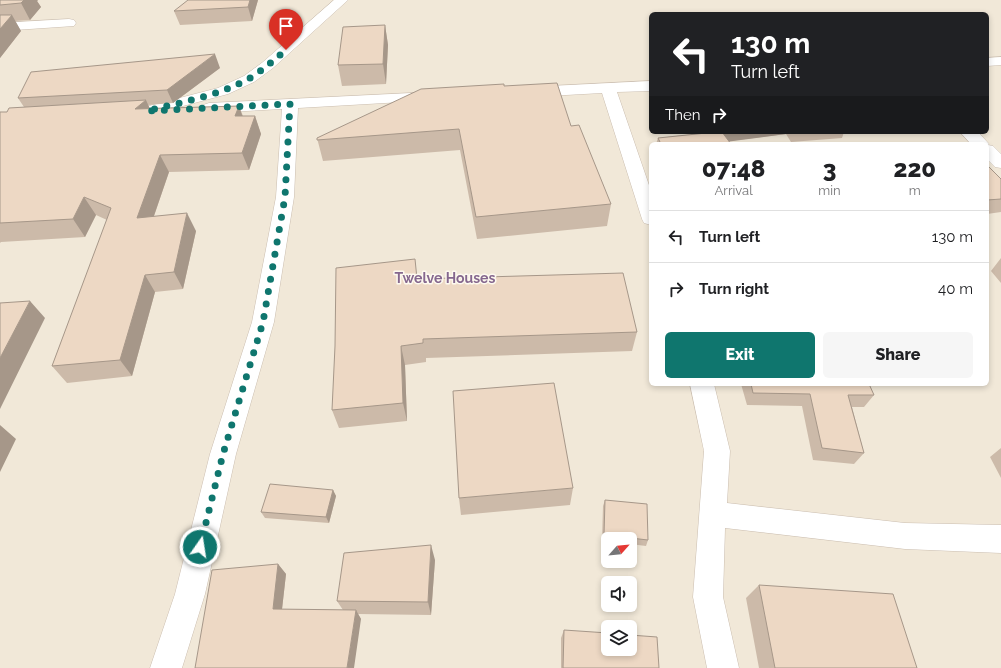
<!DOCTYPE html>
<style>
body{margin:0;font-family:Raleway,sans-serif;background:#f6f6f6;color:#202124;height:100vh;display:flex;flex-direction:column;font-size:15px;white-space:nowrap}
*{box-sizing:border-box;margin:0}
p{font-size:13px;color:#757577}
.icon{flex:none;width:22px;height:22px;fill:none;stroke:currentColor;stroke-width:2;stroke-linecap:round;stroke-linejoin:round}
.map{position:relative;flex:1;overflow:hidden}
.side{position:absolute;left:649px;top:142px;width:340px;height:244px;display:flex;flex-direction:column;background:#fff;border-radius:6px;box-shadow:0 2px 6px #0003}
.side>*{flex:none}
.top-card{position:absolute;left:649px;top:12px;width:340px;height:122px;border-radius:6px;box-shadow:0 2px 6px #0003;background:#202124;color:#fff;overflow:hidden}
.needle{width:26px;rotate:63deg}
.controls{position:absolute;left:601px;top:532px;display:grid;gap:8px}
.controls a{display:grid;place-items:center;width:36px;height:36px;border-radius:6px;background:#fff;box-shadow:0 2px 6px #0003;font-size:20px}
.pin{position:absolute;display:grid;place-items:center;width:34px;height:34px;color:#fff;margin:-41px -17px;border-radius:50% 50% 50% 0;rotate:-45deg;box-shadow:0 0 4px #0007}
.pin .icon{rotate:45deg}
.me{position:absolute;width:44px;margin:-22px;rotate:13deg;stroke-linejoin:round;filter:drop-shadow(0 0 3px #0008)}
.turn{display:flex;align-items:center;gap:14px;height:84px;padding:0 16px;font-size:18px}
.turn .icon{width:52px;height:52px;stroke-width:2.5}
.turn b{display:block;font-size:28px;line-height:34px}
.then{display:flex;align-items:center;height:38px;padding:0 16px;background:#0003;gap:8px;font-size:15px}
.eta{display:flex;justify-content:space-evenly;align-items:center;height:68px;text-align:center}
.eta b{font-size:24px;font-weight:800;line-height:28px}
.cta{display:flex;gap:8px;margin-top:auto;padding:8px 16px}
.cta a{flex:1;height:46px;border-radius:6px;background:#0f766e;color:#fff;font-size:16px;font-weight:800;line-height:46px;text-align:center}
.cta a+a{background:#f6f6f6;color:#202124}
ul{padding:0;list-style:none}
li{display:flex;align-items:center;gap:12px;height:52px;padding:0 16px;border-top:1px solid #e0e0e0}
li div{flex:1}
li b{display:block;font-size:15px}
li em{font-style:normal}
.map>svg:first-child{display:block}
</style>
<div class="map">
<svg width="1001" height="668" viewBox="0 0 1001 668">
<rect width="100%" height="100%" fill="#faf5e9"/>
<path fill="#f1e8d8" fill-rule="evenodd" d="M 0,0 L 1001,0 L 1001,668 L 0,668 ZM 651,14 L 987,14 L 987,132 L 651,132 ZM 651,144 L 987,144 L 987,384 L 651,384 ZM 608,539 L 630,539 L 630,561 L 608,561 ZM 608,583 L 630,583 L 630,605 L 608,605 ZM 608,627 L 630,627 L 630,649 L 608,649 Z"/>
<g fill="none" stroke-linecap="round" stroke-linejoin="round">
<g stroke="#cbbeb0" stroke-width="1">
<path id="minor" d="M 334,0 L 348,0 L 273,68 L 254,82 L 228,94 L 153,114 L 147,116 L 141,114 L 139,111 L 141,108 L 218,88 L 244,76 L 263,62 Z
M 69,19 L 74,20 L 76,23 L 74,26 L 0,31 L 0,23 Z
M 1001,57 L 1001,65 L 987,66 L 987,58 Z
M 651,81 L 651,91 L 617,92 L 651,191 L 651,225 L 644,223 L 642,219 L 602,93 L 530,97 L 525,95 L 522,92 L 525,89 L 530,87 Z
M 432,92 L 437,94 L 440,97 L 437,100 L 298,108 L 294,197 L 274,322 L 236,454 L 205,594 L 182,668 L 150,668 L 175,594 L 210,454 L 252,322 L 276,197 L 282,109 L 209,113 L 203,111 L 201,108 L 203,105 L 209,103 Z
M 960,132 L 978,132 L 989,144 L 988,145 L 993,146 L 1001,154 L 1001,168 L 995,167 L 987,159 L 987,144 L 971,144 Z
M 690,384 L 714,384 L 730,451 L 727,503 L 905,523 L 1001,525 L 1001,553 L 905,549 L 725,528 L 723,597 L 739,668 L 707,668 L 693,597 L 704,451 Z"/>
</g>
<use href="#minor" fill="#fff" fill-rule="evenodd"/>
</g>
<path fill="#ccbaa9" d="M 0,0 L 38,0 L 37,1 L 41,7 L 30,20 L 15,21 L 21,31 L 0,58 Z
M 258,0 L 252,21 L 180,25 L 174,11 Z
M 385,25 L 388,45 L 386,84 L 342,86 L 338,65 Z
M 220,68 L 173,103 L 148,105 L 150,108 L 239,106 L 243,116 L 255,116 L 261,134 L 249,170 L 169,172 L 154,216 L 196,231 L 183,289 L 155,292 L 132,376 L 67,383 L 52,366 L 107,220 L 96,215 L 85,237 L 1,242 L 0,243 L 0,112 L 7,112 L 24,107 L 18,98 Z
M 504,86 L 571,126 L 611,204 L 607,226 L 477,239 L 460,150 L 323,161 L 317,138 Z
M 702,132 L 844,132 L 842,138 L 791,142 L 786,134 L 729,141 L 731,144 L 656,144 L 658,138 L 703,133 Z
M 987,165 L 1001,179 L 1001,212 L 987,214 Z
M 1001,258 L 1001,283 L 991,271 Z
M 418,279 L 637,332 L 632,351 L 426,358 L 426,362 L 405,365 L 407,421 L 339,428 L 332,410 Z
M 741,384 L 869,384 L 874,395 L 864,407 L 852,407 L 864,453 L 854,464 L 813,460 L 802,406 L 747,405 Z
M 1001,448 L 1001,478 L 990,457 Z
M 573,488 L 570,505 L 461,515 L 459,498 Z
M 333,490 L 336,496 L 329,523 L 265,518 L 261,512 Z
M 605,500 L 648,540 L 646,546 L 630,544 L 630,539 L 608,539 L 608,542 L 602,541 L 603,506 Z
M 435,560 L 431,615 L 358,614 L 361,619 L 195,668 L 278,564 L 286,574 L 282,609 L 343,610 L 337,601 Z
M 759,585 L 917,668 L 759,668 L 746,598 Z
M 564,630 L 659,668 L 561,668 L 561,638 Z"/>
<path fill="#a69789" d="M 24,0 L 38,0 L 37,1 L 41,7 L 30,20 L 21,3 Z
M 250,0 L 258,0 L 252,21 L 248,7 Z
M 12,15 L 21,31 L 0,58 L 0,29 Z
M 385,25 L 388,45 L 386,84 L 383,64 Z
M 215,54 L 220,68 L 173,103 L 167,90 Z
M 146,100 L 154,118 L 135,109 Z
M 239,106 L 245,124 L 235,116 Z
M 255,116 L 261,134 L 249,170 L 242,153 Z
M 714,132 L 786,132 L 786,134 L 710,144 Z
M 160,155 L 169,172 L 147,236 L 137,218 Z
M 84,197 L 96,215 L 85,237 L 73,219 Z
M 187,213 L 196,231 L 183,289 L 174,272 Z
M 145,275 L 155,292 L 132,376 L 120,360 Z
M 30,301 L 45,318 L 0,409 L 0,358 Z
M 401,346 L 405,365 L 407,421 L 403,403 Z
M 0,425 L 16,439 L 0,472 Z
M 333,490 L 336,496 L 329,523 L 326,517 Z
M 431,545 L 435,560 L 431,615 L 428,602 Z
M 278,564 L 286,574 L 281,618 L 273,609 Z
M 356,610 L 361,619 L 354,668 L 347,668 Z"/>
<path fill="#edd8c4" stroke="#a69789" d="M 0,0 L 24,0 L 21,3 L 0,5 Z
M 188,0 L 250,0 L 248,7 L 174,11 Z
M 0,15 L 12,15 L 0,29 Z
M 385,25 L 383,64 L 338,65 L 343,27 Z
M 215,54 L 167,90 L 18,98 L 31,72 Z
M 557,83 L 571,126 L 579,125 L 611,204 L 476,217 L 459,129 L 317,140 L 317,138 L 421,89 L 504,84 L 504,86 Z
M 146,100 L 135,109 L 239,106 L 235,116 L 255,116 L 242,153 L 160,155 L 137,218 L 187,213 L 174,272 L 145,275 L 120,360 L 52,366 L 111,208 L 84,197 L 73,219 L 0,223 L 0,112 L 7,112 L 9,108 Z
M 716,132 L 722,132 L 731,144 L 661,144 L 658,138 Z
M 987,165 L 1001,179 L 1001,199 L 987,200 Z
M 415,259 L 417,279 L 623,273 L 637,332 L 423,339 L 423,343 L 401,346 L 403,403 L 332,410 L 335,346 L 336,268 Z
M 30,301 L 0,358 L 0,303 Z
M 554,383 L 573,488 L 459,498 L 453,391 Z
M 751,384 L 869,384 L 874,395 L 848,395 L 864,453 L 822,448 L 810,394 L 753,393 Z
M 270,484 L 333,490 L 326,517 L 261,512 Z
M 605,500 L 647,504 L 648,540 L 604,535 Z
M 431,545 L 428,602 L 337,601 L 344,553 Z
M 278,564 L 273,609 L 356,610 L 347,668 L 195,668 L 212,570 Z
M 759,585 L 893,594 L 917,668 L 775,668 Z
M 564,630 L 608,633 L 608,649 L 630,649 L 630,635 L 657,637 L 659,668 L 563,668 Z"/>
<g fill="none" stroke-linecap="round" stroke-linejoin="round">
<path stroke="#0f766e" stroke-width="7" stroke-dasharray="0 12.6" d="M 200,547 L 223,454 L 263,322 L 285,197 L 290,104 L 147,111 C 181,102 219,96 250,78 C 263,70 274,60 286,50"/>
</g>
<g text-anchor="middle" stroke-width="3" stroke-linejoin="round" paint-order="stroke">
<g font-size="14" font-weight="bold" fill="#85678e" stroke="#fdf9ef">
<text x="445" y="283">Twelve Houses</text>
</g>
</g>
</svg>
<div class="controls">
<a><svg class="needle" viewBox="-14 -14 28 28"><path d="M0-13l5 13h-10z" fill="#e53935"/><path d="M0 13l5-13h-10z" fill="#757577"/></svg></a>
<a><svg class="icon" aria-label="sound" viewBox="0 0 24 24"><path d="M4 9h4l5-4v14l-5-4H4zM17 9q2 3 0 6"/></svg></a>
<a><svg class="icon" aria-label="layers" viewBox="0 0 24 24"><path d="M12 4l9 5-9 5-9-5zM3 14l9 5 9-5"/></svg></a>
</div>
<div class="pin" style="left:286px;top:50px;background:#d93025"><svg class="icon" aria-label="arrive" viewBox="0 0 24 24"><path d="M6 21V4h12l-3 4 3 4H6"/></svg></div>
<svg class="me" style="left:200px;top:547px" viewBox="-20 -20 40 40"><circle r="17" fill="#0f766e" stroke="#fff" stroke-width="3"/><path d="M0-11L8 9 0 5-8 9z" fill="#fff"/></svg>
<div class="top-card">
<div class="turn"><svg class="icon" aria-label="left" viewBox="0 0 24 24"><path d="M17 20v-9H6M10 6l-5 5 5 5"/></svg><div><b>130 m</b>Turn left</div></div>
<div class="then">Then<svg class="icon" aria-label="right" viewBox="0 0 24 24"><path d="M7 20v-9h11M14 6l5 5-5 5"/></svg></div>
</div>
<section class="side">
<div class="eta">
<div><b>07:48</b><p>Arrival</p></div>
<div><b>3</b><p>min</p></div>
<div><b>220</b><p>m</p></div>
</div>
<ul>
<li><svg class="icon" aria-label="left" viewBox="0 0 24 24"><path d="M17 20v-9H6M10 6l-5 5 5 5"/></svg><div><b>Turn left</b></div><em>130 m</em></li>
<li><svg class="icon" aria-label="right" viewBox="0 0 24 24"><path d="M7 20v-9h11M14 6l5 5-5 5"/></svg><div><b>Turn right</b></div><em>40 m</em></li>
</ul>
<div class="cta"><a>Exit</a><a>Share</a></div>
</section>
</div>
